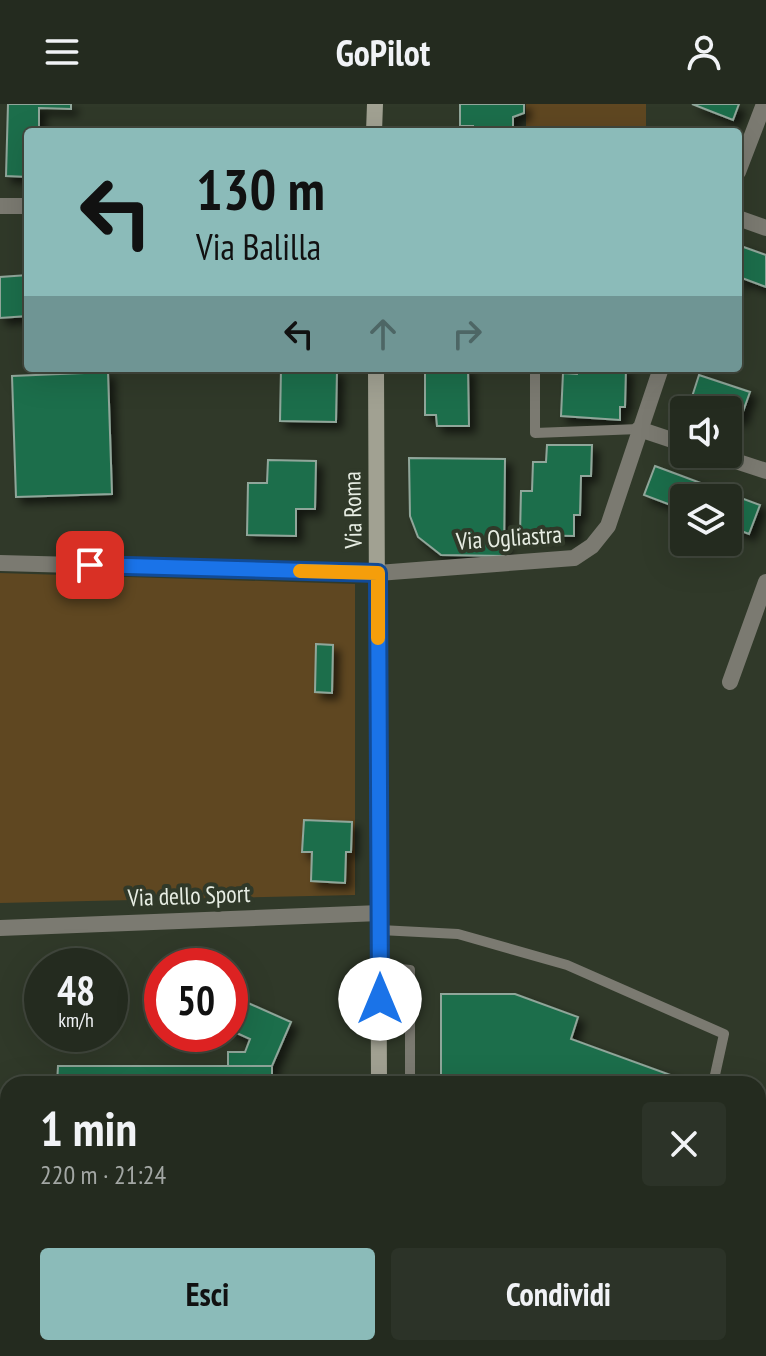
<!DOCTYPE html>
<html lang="it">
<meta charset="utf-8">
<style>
body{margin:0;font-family:"PT Sans Narrow",sans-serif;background:#2c3328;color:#f1f3f6;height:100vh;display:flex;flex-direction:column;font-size:30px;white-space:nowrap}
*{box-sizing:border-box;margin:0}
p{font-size:26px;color:#a3a7a4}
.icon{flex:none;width:44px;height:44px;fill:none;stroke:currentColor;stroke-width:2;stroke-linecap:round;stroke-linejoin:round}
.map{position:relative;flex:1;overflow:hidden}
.details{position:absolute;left:0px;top:972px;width:766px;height:280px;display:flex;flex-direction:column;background:#242b1f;border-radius:24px 24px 0 0;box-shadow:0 8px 32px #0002,0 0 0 2px #41473d}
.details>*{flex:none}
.guide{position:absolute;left:24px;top:24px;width:718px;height:244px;border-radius:8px;box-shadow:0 8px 32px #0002,0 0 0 2px #41473d;background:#8bbbb9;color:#111;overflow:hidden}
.tools{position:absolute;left:670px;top:292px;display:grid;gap:16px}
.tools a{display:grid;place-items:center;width:72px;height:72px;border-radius:8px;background:#242b1f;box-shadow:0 8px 32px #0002,0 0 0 2px #41473d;font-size:40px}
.speed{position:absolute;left:24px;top:844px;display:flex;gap:16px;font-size:40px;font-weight:700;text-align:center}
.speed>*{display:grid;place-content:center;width:104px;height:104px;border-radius:50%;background:#242b1f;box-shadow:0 8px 32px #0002,0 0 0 2px #41473d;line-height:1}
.speed small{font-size:20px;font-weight:400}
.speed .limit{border:12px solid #d22;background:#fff;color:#111}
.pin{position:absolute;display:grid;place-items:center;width:68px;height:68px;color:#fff;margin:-34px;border-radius:16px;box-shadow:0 4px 12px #0006}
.me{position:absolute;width:88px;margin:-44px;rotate:0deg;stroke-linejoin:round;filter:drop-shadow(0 0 6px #0008)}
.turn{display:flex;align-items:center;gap:28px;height:168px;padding:0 40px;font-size:36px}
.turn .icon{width:104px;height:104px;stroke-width:2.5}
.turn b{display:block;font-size:56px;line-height:68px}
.lanes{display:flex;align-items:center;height:76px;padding:0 40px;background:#0003;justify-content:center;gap:40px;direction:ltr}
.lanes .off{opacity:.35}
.round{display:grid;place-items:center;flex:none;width:84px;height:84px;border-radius:8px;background:#2c3328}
.headline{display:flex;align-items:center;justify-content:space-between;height:136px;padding:0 40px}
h1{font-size:48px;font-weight:800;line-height:60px}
.primary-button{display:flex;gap:16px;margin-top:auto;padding:16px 40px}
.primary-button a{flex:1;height:92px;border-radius:8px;background:#8bbbb9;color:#111;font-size:32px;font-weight:800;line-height:92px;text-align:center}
.primary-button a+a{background:#2c3328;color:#f1f3f6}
header{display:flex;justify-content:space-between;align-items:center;height:104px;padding:0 40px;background:#242b1f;font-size:36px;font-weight:800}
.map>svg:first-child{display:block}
</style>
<header><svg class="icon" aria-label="menu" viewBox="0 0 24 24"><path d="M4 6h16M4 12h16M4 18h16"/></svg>GoPilot<svg class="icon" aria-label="person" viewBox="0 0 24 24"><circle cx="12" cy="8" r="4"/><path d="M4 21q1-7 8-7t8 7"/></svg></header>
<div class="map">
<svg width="766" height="1252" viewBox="0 0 766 1252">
<defs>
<filter id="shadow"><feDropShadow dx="6" dy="6" stdDeviation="4" flood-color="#0009"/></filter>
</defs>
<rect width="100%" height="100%" fill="#303929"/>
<path fill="#5f4721" d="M 526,0 L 646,0 L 646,28 L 526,28 Z
M 0,469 L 355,480 L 355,791 L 0,799 Z"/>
<path fill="#1e6e4c" stroke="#90a69a" stroke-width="2" filter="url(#shadow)" d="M 8,0 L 71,0 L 71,5 L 39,4 L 39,28 L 28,28 L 28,73 L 6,72 Z
M 460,0 L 524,0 L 524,9 L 513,13 L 513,28 L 473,28 L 473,22 L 460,22 Z
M 692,0 L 739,0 L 733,16 Z
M 738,141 L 766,151 L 766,183 L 742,174 L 738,182 Z
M 28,171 L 28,212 L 0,214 L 0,173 Z
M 425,264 L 468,264 L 469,322 L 437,322 L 436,311 L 425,311 Z
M 578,264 L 626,264 L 625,303 L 620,303 L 620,316 L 561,312 L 563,269 L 577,270 Z
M 281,265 L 337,266 L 336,318 L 280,317 Z
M 108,268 L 112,390 L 16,393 L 12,272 Z
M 699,271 L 750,288 L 740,316 L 728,312 L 728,306 L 711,306 L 690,299 Z
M 547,341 L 592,341 L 591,372 L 581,372 L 580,411 L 574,411 L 574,432 L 520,431 L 521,387 L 532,387 L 533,358 L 546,358 Z
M 409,354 L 505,355 L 504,452 L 441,451 L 418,433 L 410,412 Z
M 268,356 L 316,357 L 315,405 L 296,405 L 296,432 L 247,431 L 248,379 L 267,379 Z
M 655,362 L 760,401 L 749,430 L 728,422 L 728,394 L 684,394 L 684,406 L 644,391 Z
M 316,540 L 333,541 L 332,589 L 315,588 Z
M 304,716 L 352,718 L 351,748 L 346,748 L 345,779 L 311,777 L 312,748 L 302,748 Z
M 441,890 L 515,890 L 578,913 L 571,935 L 687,977 L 685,980 L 441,980 Z
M 230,891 L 291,918 L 272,962 L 228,962 L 228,948 L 245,948 L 250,935 L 230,926 Z
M 58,962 L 272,962 L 272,980 L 57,980 Z
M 766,1068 L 766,1109 L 758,1107 Z
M 758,1154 L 766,1156 L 766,1252 L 637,1252 L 604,1244 L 758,1244 Z
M 0,1182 L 8,1183 L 8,1244 L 24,1244 L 23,1252 L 0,1252 Z
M 24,1244 L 77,1244 L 76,1252 L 23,1252 Z
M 129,1244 L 299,1244 L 298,1252 L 128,1252 Z"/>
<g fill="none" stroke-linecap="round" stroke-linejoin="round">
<path stroke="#7b7a71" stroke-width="10" d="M 535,264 L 535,329 L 639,325
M 380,826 L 458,830 L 567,861 L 724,930 L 713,980
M 380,863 L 410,866 L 410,980
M 758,1145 L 766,1147
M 554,1244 L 585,1252
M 340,1252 L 340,1244"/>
<path stroke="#7b7a71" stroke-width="16" d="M 738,68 L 764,0
M 0,102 L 28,102
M 738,114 L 766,124
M 639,325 L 684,340
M 714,350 L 766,367
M 0,459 L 378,469 L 574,454 L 592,442 L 608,422 L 661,264
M 730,578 L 766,478
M 0,824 L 380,809"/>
<path stroke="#a1a192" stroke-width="16" d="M 374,28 L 375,0
M 376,264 L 379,980
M 379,1252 L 379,1244"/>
</g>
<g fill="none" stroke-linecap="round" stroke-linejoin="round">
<g stroke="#114b97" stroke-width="20">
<path id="route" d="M 90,461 L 378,469 L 380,895"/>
</g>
<use href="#route" stroke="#1a73e8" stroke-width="14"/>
<path stroke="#f59e0b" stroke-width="14" d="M 300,467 L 378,469 L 378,534"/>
</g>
<g text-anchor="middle" stroke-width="8" stroke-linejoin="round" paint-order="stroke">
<g font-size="24" fill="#e7ede3" stroke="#303929">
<text transform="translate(353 406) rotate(-91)" y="8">Via Roma</text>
<text transform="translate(509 434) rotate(-4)" y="8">Via Ogliastra</text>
<text transform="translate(189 792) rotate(-2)" y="8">Via dello Sport</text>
</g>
</g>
</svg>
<div class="tools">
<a><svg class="icon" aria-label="sound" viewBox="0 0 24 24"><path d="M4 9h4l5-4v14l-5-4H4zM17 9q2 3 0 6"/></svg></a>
<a><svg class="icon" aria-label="layers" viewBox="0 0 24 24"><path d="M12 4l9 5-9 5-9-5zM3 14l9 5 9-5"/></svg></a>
</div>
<div class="speed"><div>48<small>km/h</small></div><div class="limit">50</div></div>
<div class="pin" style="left:90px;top:461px;background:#d93025"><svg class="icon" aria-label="arrive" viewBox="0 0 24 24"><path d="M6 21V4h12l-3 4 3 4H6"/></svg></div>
<svg class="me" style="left:380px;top:895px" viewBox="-20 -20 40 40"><circle r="19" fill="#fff"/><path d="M0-13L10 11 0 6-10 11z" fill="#1a73e8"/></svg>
<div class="guide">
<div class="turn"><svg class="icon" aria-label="left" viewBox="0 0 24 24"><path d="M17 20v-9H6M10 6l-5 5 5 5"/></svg><div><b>130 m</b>Via Balilla</div></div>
<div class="lanes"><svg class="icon" aria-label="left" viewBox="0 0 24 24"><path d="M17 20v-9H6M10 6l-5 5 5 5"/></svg><svg class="icon off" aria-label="ahead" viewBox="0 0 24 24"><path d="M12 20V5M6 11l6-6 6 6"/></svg><svg class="icon off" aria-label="right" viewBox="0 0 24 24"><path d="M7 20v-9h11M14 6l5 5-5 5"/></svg></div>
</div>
<section class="details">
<div class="headline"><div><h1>1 min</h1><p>220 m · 21:24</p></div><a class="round"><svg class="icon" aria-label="close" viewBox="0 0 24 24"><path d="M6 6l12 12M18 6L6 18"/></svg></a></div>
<div class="primary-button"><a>Esci</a><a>Condividi</a></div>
</section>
</div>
